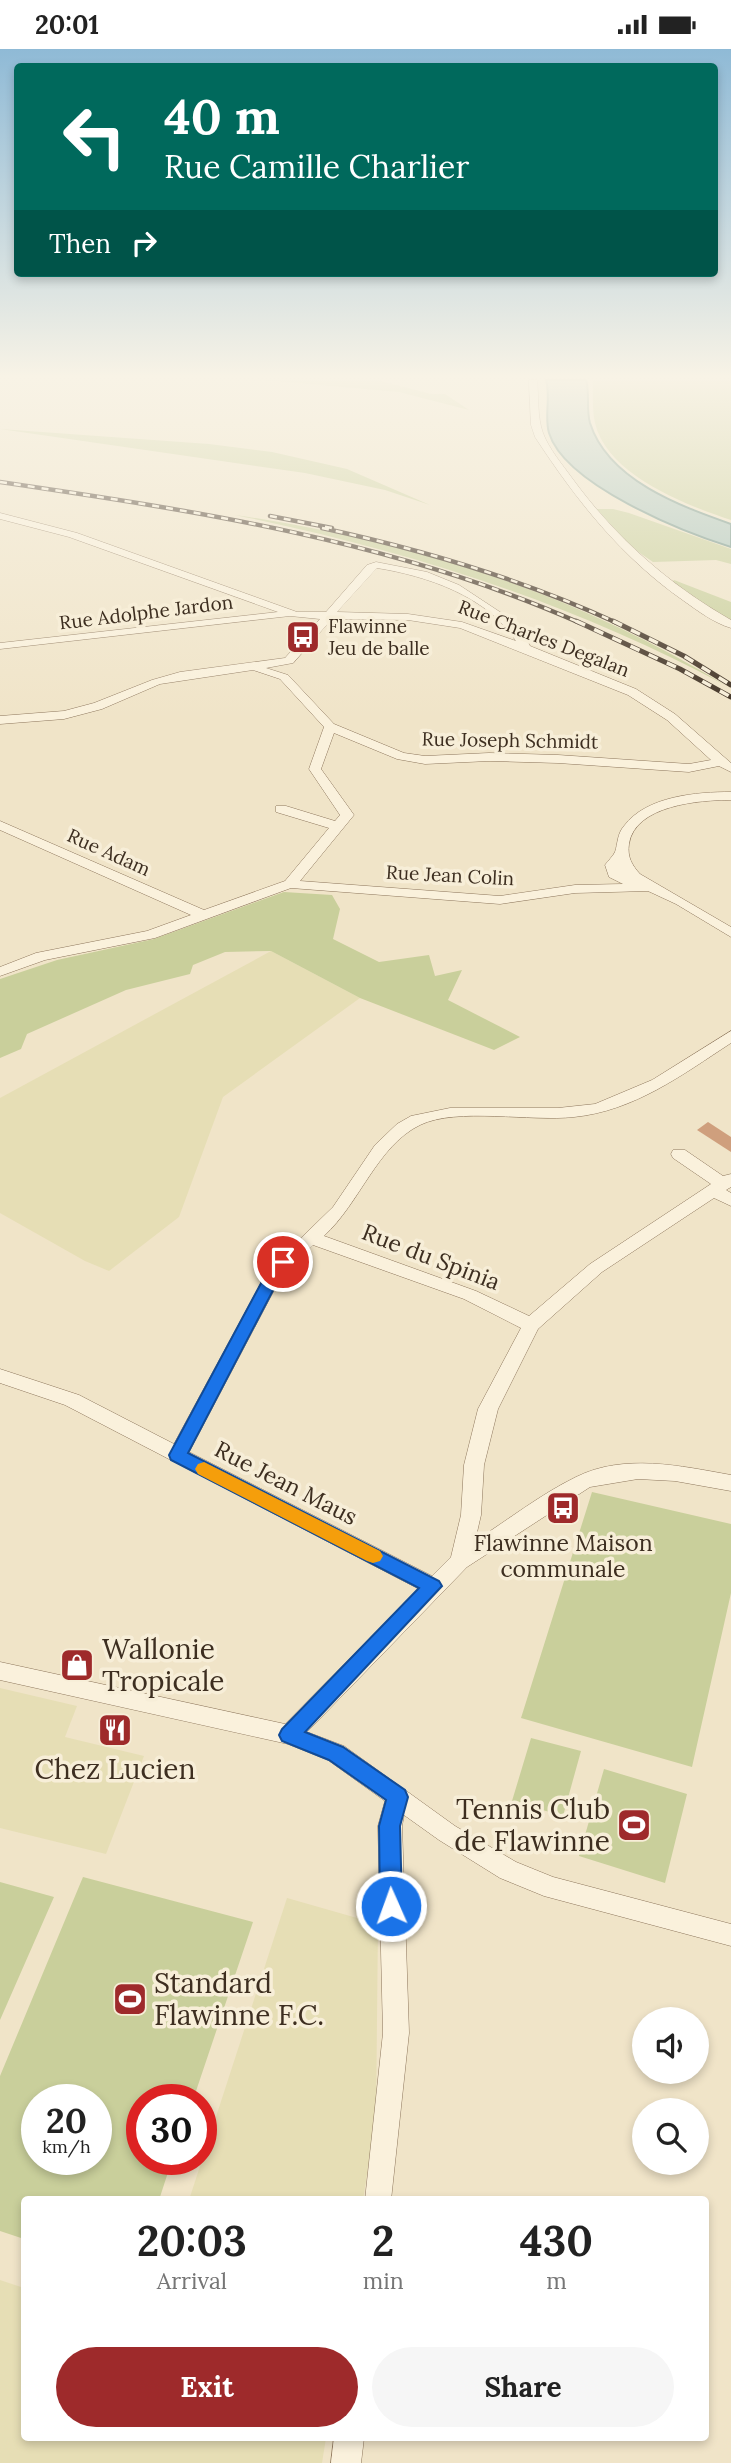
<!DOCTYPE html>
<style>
body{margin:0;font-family:Lora,serif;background:#f6f6f6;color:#222;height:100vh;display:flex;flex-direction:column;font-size:26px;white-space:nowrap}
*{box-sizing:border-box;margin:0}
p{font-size:23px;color:#767676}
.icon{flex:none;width:38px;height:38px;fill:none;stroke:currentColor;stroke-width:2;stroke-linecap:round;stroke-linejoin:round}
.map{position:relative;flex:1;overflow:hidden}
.panel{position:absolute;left:21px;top:2147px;width:688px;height:245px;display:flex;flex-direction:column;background:#fff;border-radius:7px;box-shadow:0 4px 10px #0003}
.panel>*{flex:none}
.hud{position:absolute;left:14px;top:14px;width:704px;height:214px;border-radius:7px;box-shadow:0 4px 10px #0003;background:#00695c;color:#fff;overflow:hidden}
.controls{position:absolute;left:632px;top:1958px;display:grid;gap:14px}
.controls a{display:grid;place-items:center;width:77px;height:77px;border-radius:50%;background:#fff;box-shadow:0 4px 10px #0003;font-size:35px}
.speed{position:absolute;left:21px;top:2035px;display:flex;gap:14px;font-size:35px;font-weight:700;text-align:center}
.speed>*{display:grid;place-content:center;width:91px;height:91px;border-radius:50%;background:#fff;box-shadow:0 4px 10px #0003;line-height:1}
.speed small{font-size:18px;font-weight:400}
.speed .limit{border:10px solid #d22;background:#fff;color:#111}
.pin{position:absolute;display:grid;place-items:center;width:60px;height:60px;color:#fff;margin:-30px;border:4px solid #fff;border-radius:50%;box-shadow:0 2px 7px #0007}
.me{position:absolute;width:77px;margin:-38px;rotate:358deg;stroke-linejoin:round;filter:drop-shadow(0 0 5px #0008)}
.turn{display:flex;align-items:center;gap:24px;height:147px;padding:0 35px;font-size:32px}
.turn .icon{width:91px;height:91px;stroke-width:2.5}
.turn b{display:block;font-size:49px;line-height:60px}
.then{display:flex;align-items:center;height:66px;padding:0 35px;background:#0003;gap:14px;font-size:26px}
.eta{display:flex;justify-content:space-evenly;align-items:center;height:119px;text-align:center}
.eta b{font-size:42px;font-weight:800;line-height:49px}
.action{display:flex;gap:14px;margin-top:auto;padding:14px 35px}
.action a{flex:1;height:80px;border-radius:42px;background:#9e2a2b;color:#fff;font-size:28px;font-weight:800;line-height:80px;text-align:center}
.action a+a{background:#f6f6f6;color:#222}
.status{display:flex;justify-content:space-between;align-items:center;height:49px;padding:0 35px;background:#fff;direction:ltr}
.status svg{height:19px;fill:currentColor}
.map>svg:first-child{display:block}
</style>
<div class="status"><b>20:01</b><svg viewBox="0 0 49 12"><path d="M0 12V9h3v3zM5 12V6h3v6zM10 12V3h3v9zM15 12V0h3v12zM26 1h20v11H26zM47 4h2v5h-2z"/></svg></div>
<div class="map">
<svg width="731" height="2414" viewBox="0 0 731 2414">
<rect width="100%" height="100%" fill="#f0e4c8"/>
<path fill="#e6deb5" d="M 271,902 L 360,949 L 223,1048 L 179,1168 L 109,1222 L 85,1212 L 0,1164 L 0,1049 Z
M 0,1639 L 77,1657 L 65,1688 L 144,1707 L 106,1805 L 0,1779 Z
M 287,1849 L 378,1875 L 376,2067 L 363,2151 L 189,2151 Z
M 0,2231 L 24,2239 L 24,2389 L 326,2389 L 322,2414 L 0,2414 Z"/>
<path fill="#c9cf9b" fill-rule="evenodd" d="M 264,331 L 377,331 L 431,345 L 445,345 L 469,361 L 399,343 Z
M 593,331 L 731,331 L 731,471 C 686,456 607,426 595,374 C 592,361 593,344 593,331 Z
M 0,380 L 209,395 L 272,403 L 347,420 L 430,456 L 385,441 L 305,424 Z
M 591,460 L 613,460 L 629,464 L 731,500 L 731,515 L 716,511 L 653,513 L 615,487 Z
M 235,466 C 409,491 575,544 725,636 C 570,553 407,501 235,466 Z
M 674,531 L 731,553 L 731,576 L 670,536 Z
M 284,843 L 332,846 L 340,860 L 333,890 L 379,913 L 429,906 L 435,927 L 462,921 L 448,951 L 520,988 L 494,1001 L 360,949 L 271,902 L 225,903 L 193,916 L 190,925 L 126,941 L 27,985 L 21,1000 L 0,1009 L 0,930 L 57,911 L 154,890 Z
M 592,1443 L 731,1475 L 731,1544 L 692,1718 L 521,1669 Z
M 531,1689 L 581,1702 L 563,1767 L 512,1752 Z
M 604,1720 L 687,1745 L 665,1834 L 579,1807 Z
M 83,1828 L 253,1873 L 193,2051 L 142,2051 L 142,2110 L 172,2111 L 159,2151 L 24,2151 L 24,2190 L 0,2182 L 0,2027 ZM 37,2051 L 96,2051 L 96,2110 L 37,2110 Z
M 0,1833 L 54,1848 L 0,1971 Z"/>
<path fill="#a9c4bc" stroke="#6f938a" stroke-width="2" d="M 546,331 L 586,331 C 590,344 586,360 590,374 C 608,431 680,457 731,475 L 731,498 C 683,483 565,436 549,384 C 544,367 551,348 546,331 Z"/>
<path fill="#cf9f7d" d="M 708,1073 L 731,1088 L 731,1103 L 697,1081 Z"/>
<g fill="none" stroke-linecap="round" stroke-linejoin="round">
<g stroke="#8d765c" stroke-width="1">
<path id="minor" d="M 529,331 L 537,331 C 539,348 537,368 543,384 C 549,400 562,415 572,429 C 615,488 668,535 731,571 L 731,579 C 714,574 698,562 684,552 C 622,509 576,451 535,388 L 531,376 Z
M 0,464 L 77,484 L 297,563 L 326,563 L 367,516 L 376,513 L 427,523 L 459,536 L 503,565 L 525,587 L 530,597 L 636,640 L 675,665 L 731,714 L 731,723 L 719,717 L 689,723 L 558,714 L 489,712 L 425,715 L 397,710 L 334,684 L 321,720 L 354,766 L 300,832 L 500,847 L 575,836 L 623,835 L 609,828 L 605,816 C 608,812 613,807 615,803 C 618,794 617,785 624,777 C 646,747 697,743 731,743 L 731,751 C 700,751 635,756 629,795 C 627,808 632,816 640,825 L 731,878 L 731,888 L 676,855 L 648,842 L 575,844 L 500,855 L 291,839 L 155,889 L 45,911 L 0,927 L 0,918 L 36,904 L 147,882 L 191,866 L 0,781 L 0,772 L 204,861 L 285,832 L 329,779 L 276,763 L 276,757 L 286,757 L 335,772 L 340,766 L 309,720 L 324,678 L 280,630 L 253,621 L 160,635 L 102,660 L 64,670 L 0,675 L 0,667 L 64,662 L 94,654 L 152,631 L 180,623 L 285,609 L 320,570 L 290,567 L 0,600 L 0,594 L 278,563 L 69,488 L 0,470 ZM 377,519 C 427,527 487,547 516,592 L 462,573 L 408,565 L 337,563 ZM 332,570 L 408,571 L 460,579 L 628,646 L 667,671 L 711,711 L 689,715 L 558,706 L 489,704 L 425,707 L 404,704 L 334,675 L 288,626 L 266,619 L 293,614 Z
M 731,982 L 731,994 C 682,1026 634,1062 574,1068 C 531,1073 457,1058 420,1076 C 377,1097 360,1154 324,1187 L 476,1242 L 529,1267 L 590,1215 L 711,1135 L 673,1109 L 671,1105 L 673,1101 L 685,1101 L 723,1127 L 731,1125 L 731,1138 L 726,1141 L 731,1144 L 731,1157 L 714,1149 L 602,1223 L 538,1280 L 498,1360 L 484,1416 L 481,1466 L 475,1492 C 508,1471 541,1445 576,1428 C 624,1404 681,1417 731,1426 L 731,1442 L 675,1432 L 638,1430 L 590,1438 L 467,1518 L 307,1683 L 344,1697 L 455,1777 L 516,1813 L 553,1828 L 731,1875 L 731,1897 L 544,1847 L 500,1829 L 439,1791 L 404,1766 L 402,1777 L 409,1984 L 391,2151 L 365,2151 L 383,1984 L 378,1777 L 385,1752 L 328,1711 L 288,1695 L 0,1631 L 0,1613 L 285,1675 L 419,1540 L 65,1356 L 0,1334 L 0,1320 L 79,1346 L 174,1395 L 268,1221 L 333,1158 L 375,1096 L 397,1075 L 411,1067 L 450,1059 L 558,1059 L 595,1055 L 652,1031 ZM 313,1196 L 464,1250 L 521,1279 L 478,1360 L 464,1416 L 461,1466 L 451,1508 L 432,1527 L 189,1403 L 281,1228 Z
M 334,2389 L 364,2389 L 361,2414 L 331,2414 Z"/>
</g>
<use href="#minor" fill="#faf1dc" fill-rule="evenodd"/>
<g stroke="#3d2e20" stroke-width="4.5">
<path id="rail-far1" d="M 0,433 C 197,462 396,492 580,574
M 270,467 L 332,479
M 322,479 C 424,501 522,530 617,574"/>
</g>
<g stroke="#3d2e20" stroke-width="5">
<path id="rail" d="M 576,572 L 680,620 L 731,648
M 613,572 L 684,607 L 731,636"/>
</g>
<use href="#rail-far1" stroke="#f7eed8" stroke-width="2.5" stroke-dasharray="7" stroke-linecap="butt"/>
<use href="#rail" stroke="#f7eed8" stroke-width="3.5" stroke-dasharray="10" stroke-linecap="butt"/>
</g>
<linearGradient id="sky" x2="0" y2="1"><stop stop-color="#8fbad6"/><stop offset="0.49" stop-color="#f8f3e6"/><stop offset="1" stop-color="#f8f3e6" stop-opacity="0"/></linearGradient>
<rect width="731" height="669" fill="url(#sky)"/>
<path fill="#1a73e8" stroke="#114b97" stroke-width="2" d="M 283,1208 L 291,1213 L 280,1228 L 188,1404 L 439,1532 L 442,1537 L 305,1683 L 343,1698 L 405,1741 L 408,1748 L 400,1777 L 402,1857 L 399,1864 L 391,1867 L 383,1864 L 380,1857 L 379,1777 L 386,1751 L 329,1711 L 282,1692 L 279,1686 L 282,1680 L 419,1539 L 171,1411 L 169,1406 L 266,1225 L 277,1210 Z"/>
<path fill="#f59e0b" d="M 204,1413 L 380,1502 L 383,1507 L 380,1512 L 373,1514 L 367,1512 L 198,1425 L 195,1420 L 198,1415 Z"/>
<defs>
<g id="bus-square" transform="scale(1.75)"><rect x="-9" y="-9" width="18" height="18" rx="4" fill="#9e2a2b" stroke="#f7eed8"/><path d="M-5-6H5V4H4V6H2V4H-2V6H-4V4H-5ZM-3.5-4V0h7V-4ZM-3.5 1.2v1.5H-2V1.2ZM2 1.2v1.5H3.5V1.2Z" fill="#fff"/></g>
<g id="shop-square" transform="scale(1.75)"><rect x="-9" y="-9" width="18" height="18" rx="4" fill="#9e2a2b" stroke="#f7eed8"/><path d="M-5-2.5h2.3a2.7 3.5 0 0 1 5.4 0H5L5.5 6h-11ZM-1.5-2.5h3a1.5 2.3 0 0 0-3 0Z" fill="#fff"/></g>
<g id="restaurant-square" transform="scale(1.75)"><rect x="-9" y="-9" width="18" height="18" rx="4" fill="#9e2a2b" stroke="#f7eed8"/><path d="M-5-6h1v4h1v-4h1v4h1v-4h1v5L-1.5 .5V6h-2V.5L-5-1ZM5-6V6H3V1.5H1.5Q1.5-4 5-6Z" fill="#fff"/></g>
<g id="stadium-square" transform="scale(1.75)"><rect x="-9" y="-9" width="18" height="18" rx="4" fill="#9e2a2b" stroke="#f7eed8"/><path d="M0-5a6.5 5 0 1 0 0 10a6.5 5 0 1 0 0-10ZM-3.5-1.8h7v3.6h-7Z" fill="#fff"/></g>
</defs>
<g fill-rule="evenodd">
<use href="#bus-square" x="303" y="588"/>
<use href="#bus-square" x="563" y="1459"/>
<use href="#shop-square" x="77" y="1616"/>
<use href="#restaurant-square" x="115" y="1681"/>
<use href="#stadium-square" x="634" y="1776"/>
<use href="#stadium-square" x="130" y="1950"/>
</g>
<g text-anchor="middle" stroke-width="7" stroke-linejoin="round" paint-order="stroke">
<g font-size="19" fill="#3d2e20" stroke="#f7eed8">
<text transform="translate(146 563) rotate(-7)" y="7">Rue Adolphe Jardon</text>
<text transform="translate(544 589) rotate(21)" y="7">Rue Charles Degalan</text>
<text transform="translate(510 691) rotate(1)" y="7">Rue Joseph Schmidt</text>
<text transform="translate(109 803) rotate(24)" y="7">Rue Adam</text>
<text transform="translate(450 826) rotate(3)" y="7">Rue Jean Colin</text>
</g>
<g font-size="19" fill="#3d2e20" stroke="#f7eed8" text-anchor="start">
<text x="328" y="584">Flawinne<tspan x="328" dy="22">Jeu de balle</tspan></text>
</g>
<g font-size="23" fill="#3d2e20" stroke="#f7eed8">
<text transform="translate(431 1208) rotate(21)" y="8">Rue du Spinia</text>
<text transform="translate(286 1434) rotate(27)" y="8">Rue Jean Maus</text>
</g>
<g font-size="23" fill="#3d2e20" stroke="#f7eed8">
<text x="563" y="1502">Flawinne Maison<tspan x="563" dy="26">communale</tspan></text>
</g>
<g font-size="28" fill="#3d2e20" stroke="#f7eed8" text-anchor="start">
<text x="102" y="1610">Wallonie<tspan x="102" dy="32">Tropicale</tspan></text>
<text x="115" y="1730" text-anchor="middle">Chez Lucien</text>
<text x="610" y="1770" text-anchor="end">Tennis Club<tspan x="610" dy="32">de Flawinne</tspan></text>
<text x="154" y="1944">Standard<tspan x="154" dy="32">Flawinne F.C.</tspan></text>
</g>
</g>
</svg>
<div class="controls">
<a><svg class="icon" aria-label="sound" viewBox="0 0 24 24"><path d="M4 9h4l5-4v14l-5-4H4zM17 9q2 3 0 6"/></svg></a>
<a><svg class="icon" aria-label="search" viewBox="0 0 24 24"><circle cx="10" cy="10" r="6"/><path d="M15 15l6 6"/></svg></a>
</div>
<div class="speed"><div>20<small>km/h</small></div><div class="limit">30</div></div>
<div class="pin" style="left:283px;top:1213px;background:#d93025"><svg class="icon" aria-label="arrive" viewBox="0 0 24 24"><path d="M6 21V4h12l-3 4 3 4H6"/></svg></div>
<svg class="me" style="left:391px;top:1857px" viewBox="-20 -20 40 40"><circle r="17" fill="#1a73e8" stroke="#fff" stroke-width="3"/><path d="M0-11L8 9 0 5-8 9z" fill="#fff"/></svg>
<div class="hud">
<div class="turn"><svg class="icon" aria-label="left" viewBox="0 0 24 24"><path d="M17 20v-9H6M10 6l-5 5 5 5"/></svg><div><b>40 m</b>Rue Camille Charlier</div></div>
<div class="then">Then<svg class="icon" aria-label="right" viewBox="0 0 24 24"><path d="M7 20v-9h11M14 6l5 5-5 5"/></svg></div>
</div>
<section class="panel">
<div class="eta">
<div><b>20:03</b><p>Arrival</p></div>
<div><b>2</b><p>min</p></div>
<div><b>430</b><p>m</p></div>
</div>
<div class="action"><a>Exit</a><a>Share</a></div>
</section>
</div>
